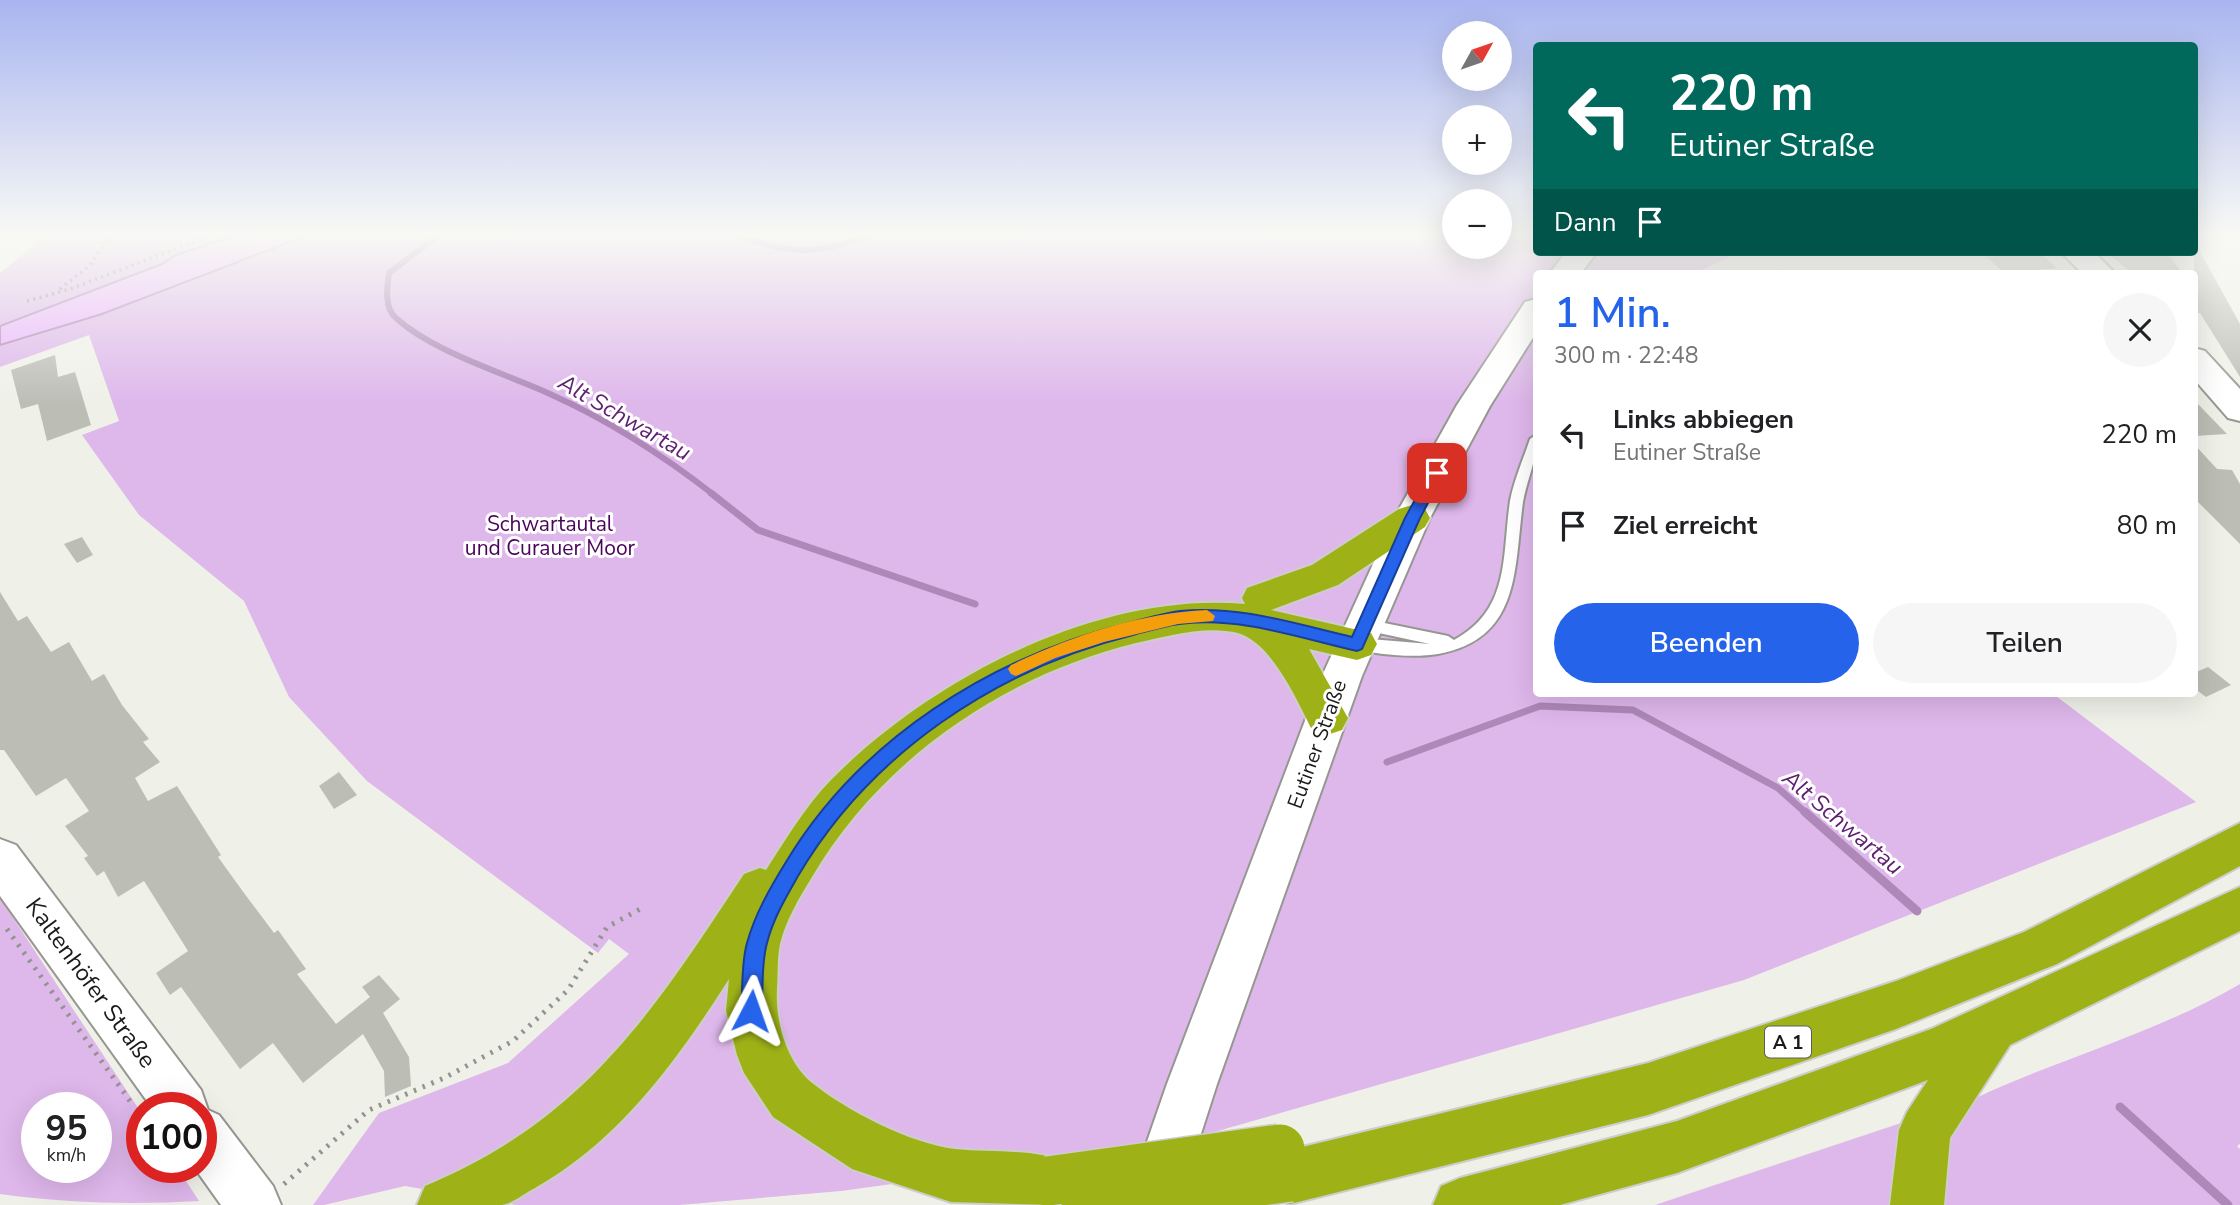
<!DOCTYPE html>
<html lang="de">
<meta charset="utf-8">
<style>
body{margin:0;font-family:"Nunito Sans",sans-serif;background:#f6f6f6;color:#202124;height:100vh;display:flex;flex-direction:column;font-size:26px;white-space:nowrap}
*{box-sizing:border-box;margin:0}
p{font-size:23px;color:#757577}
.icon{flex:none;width:38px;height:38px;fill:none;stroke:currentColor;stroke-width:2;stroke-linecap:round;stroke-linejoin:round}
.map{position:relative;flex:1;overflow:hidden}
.sheet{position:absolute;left:1533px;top:270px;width:665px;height:427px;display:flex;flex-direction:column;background:#fff;border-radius:7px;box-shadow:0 7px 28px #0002}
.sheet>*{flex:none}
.top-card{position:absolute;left:1533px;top:42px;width:665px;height:214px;border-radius:7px;box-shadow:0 7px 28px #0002;background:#00695c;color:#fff;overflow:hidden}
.needle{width:46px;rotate:50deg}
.controls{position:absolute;left:1442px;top:21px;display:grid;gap:14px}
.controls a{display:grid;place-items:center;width:70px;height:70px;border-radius:50%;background:#fff;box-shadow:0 7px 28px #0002;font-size:35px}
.speed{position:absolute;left:21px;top:1092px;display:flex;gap:14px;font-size:35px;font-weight:700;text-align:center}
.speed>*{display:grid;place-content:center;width:91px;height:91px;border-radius:50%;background:#fff;box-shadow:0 7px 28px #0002;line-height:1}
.speed small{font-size:18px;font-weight:400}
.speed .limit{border:10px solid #d22;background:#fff;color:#111}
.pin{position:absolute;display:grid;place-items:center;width:60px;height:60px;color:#fff;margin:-30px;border-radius:14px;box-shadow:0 4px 10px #0006}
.me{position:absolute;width:77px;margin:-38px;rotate:4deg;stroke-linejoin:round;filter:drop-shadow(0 0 5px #0008)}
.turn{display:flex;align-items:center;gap:24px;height:147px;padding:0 21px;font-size:32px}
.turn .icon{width:91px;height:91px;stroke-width:2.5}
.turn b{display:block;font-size:49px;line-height:60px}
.then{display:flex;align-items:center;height:66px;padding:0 21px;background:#0003;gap:14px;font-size:26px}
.round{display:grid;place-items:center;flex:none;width:74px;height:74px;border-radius:37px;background:#f6f6f6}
.overview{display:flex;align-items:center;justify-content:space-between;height:119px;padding:0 21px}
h1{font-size:42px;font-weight:600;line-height:52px;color:#2563eb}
.action{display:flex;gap:14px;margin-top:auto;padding:14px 21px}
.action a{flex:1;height:80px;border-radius:42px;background:#2563eb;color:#fff;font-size:28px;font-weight:600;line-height:80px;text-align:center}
.action a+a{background:#f6f6f6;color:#202124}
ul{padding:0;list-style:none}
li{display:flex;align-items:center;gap:21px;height:91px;padding:0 21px}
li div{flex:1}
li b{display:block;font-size:26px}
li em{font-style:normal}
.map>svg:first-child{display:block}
</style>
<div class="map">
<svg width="2240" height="1205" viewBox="0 0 2240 1205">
<rect width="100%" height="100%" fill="#eff1e9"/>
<path fill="#deb7eb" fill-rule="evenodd" d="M 47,235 L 1454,235 L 1454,247 L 1500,247 L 1500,235 L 1536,235 L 1536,252 L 1739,252 L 1696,273 L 1536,273 L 1536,693 L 2052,693 L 2196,802 L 1744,980 L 1162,1147 L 841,1191 L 679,1205 L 516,1205 L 405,1186 L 324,1205 L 313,1205 L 379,1113 L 508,1063 L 629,954 L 609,939 L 598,953 L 367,781 L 289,697 L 244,601 L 139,515 L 82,435 L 119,421 L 89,335 L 0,367 L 0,273 Z
M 0,898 L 142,1114 L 142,1167 L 177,1167 L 199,1201 C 133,1205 66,1203 0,1194 ZM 37,1108 L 96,1108 L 96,1167 L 37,1167 Z
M 2240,984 L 2240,1144 L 2237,1146 L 2240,1149 L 2240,1205 L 1655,1205 L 1976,1098 C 2063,1057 2157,1033 2240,984 Z"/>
<path fill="#ecb6fd" stroke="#ad88b8" stroke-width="2" d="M 238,235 L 308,235 L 102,314 L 0,345 L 0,326 L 162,264 L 176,255 Z"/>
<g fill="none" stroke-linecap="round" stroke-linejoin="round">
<path stroke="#ad88b8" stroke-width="6" d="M 439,235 L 389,273 C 387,287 384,308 396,318 C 433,352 504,373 550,394 C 608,420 664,456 714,495
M 735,235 C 788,253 814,257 868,235"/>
<path stroke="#ad88b8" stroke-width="7" d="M 711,493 L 758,530 L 975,604
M 1387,762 L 1540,706 L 1633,710 L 1778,788 L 1807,814"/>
<path stroke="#ad88b8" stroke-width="9" d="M 1805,812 L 1917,911
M 2120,1107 L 2228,1205"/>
</g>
<path fill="#bcbeb6" d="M 2194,241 L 2240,324 L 2240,377 L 2200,313 L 2194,313 Z
M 2031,252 L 2039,252 L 2057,268 L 2005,273 L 1986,257 Z
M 2106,252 L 2167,252 L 2182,273 L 2132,273 Z
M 55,355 L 58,377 L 75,372 L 91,425 L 47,441 L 38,404 L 21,409 L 11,370 Z
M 2194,400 L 2227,434 L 2194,436 Z
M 2194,444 L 2217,469 L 2232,470 L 2240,484 L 2240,544 L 2194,498 Z
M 82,537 L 93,555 L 77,563 L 64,544 Z
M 0,592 L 18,621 L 27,616 L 51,652 L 69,642 L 92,681 L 104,674 L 122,705 L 149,739 L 143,742 L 160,762 L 135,778 L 148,801 L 177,786 L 221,855 L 218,857 L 244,893 L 274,933 L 278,930 L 306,969 L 297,974 L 336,1024 L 370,997 L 362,987 L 379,975 L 400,999 L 383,1013 L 409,1057 L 411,1086 L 385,1097 L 384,1071 L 363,1034 L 303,1083 L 273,1043 L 240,1069 L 181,987 L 170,995 L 156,973 L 188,951 L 144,881 L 118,897 L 104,871 L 97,876 L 84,858 L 88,856 L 65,826 L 89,811 L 66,778 L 36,796 L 4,750 L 0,750 Z
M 2208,667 L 2231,685 L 2206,697 L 2194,688 L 2194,673 Z
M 339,772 L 357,795 L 334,809 L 319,786 Z"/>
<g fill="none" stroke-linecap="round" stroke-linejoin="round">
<g stroke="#959790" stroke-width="4">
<path id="lane" d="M 1536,435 C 1538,458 1527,479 1523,502 C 1514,569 1521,639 1438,654 C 1415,658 1375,655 1353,648 L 1351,644 L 1353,640 L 1358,638 L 1430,644 L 1360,629 L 1358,625 L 1360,621 L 1365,619 L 1448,636 L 1454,640 C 1510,610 1502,557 1510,501 C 1514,480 1523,460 1530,439 Z"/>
</g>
<g stroke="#959790" stroke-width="4">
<path id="secondary" d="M 1566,252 L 1597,252 L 1581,273 L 1550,273 Z
M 2061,252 L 2094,252 L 2115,273 L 2082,273 Z
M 1536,299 L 1536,333 L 1490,406 L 1430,518 L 1362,676 L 1217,1084 L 1178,1205 L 1138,1205 L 1131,1188 L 1167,1084 L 1322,676 L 1394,518 L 1457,405 L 1525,302 Z
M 2194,348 L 2205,351 L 2240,389 L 2240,421 L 2228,418 L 2194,379 Z
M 0,839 L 16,845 L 201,1090 L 208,1110 L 219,1115 L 273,1186 L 281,1205 L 221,1205 L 194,1167 L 201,1167 L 201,1108 L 152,1108 L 0,896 Z"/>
</g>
<g stroke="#cdcdcc" stroke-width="4">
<path id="highway" d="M 1412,505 L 1425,509 L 1430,518 L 1425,527 L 1338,585 L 1271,610 L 1371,633 L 1377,644 L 1371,655 L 1357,660 L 1309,649 L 1348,718 L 1342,730 L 1327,735 L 1312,730 C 1297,700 1272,643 1238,633 C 1205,625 1168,636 1136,643 C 1005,675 881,759 812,877 C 799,898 786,920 780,944 C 777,958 778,975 777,989 C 775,1020 786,1061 811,1082 C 845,1110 911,1144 955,1149 C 992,1153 1032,1148 1067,1162 L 1075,1181 L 1067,1200 L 1055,1205 L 951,1202 L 852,1169 L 773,1117 L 744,1073 L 737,1055 L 726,1011 L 729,979 C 678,1059 620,1140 535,1188 C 525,1193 513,1203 502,1205 C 483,1205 439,1205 417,1205 L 425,1186 C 584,1120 653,1012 744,874 L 760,868 L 766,870 C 786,839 805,807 831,780 C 932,678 1099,591 1245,604 L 1242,598 L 1247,588 L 1312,565 L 1399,509 Z
M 2240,823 L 2240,866 L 2057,964 L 1896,1029 L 1648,1115 L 1290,1204 L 1271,1196 L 1263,1177 L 1271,1158 L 1290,1150 L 1648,1063 L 1896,981 L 2024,932 Z
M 2240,887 L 2240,931 L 2010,1045 L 1950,1138 L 1944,1205 L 1890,1205 L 1899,1130 L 1907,1112 L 1928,1080 L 1677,1173 L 1560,1205 L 1433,1205 L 1441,1186 L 1460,1178 L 1677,1121 L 1931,1029 Z"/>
</g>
<path stroke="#92948e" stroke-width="3.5" stroke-dasharray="2 4.5" stroke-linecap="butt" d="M 60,289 L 89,266 L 111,235
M 27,301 L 70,289 L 212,235"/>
<path stroke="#92948e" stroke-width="5" stroke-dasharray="2.5 7" stroke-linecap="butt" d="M 7,929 L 130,1101
M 284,1184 L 369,1110 L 444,1078 L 513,1041 L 568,990 L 607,927 L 642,908"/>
<use href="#lane" fill="#fff" fill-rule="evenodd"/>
<use href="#secondary" fill="#fff" fill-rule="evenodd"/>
<use href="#highway" fill="#9eb217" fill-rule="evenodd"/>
<g stroke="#cdcdcc" stroke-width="52" stroke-linecap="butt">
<path id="highway-bridge" d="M 1048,1181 L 1280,1149
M 1086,1205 L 1290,1177"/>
</g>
<use href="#highway-bridge" stroke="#9eb217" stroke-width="49"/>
</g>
<linearGradient id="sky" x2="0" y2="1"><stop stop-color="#a9b5f0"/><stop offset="0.58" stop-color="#f8f9f5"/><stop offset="1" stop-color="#f8f9f5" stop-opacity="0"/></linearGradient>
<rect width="2240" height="404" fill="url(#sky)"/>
<path fill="#2563eb" stroke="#184099" stroke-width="2" d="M 1437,468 L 1444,473 L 1420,518 L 1362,649 L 1357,651 C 1299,638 1239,616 1179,624 C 1164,626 1148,631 1133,635 C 996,669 870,754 798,876 C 786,897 773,919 767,943 C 761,964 763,990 762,1011 L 759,1018 L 751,1021 L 744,1018 L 741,1011 C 743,990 741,964 747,943 C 755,914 770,888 786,862 C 860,739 991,657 1128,623 C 1145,619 1163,613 1180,611 C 1238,605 1296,624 1352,637 L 1405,518 L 1432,469 Z"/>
<path fill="#f59e0b" d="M 1207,610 L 1215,616 L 1213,621 L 1178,624 L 1104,642 L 1055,658 L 1016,676 L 1011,674 L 1008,669 L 1011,665 C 1071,636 1140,613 1207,610 Z"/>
<g text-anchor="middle" stroke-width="6" stroke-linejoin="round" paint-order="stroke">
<rect fill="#fff" stroke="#5f5f5d" stroke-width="2" x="1765" y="1026.5" width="46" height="31" rx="5"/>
<g font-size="19" font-weight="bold" fill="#1a1b18">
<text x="1788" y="1049">A 1</text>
</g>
<g font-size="21" fill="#4a055b" stroke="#fff">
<text x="550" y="531">Schwartautal<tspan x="550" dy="24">und Curauer Moor</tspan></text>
</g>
<g font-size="21" fill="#1a1b18" stroke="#fff">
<text transform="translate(1317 744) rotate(-70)" y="7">Eutiner Straße</text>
</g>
<g font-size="23" font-style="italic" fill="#602172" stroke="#fff">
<text transform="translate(625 417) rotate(30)" y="8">Alt Schwartau</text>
<text transform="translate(1843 822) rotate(40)" y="8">Alt Schwartau</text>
</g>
<g font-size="24" fill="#1a1b18" stroke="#fff">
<text transform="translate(91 983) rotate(54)" y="8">Kaltenhöfer Straße</text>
</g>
</g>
</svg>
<div class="controls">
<a><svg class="needle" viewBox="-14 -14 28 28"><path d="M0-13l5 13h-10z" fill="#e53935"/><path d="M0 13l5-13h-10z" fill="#757577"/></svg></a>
<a>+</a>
<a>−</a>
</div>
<div class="speed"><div>95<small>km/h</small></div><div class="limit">100</div></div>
<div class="pin" style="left:1437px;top:473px;background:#d93025"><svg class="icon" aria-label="arrive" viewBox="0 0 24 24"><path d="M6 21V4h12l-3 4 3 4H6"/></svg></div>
<svg class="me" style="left:751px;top:1011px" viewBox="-20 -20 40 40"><path d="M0-17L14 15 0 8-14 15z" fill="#2563eb" stroke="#fff" stroke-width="4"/></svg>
<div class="top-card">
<div class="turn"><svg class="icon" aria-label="left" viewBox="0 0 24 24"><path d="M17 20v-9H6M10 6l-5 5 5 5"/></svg><div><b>220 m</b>Eutiner Straße</div></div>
<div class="then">Dann<svg class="icon" aria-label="arrive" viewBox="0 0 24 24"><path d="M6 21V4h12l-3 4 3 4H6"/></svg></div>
</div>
<section class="sheet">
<div class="overview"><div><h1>1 Min.</h1><p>300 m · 22:48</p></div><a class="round"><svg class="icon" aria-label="close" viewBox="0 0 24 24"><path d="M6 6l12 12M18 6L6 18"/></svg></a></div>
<ul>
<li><svg class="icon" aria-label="left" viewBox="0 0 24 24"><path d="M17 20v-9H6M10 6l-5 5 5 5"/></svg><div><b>Links abbiegen</b><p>Eutiner Straße</p></div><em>220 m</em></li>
<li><svg class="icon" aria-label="arrive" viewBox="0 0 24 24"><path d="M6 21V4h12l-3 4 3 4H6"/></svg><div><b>Ziel erreicht</b></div><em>80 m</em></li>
</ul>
<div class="action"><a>Beenden</a><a>Teilen</a></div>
</section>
</div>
